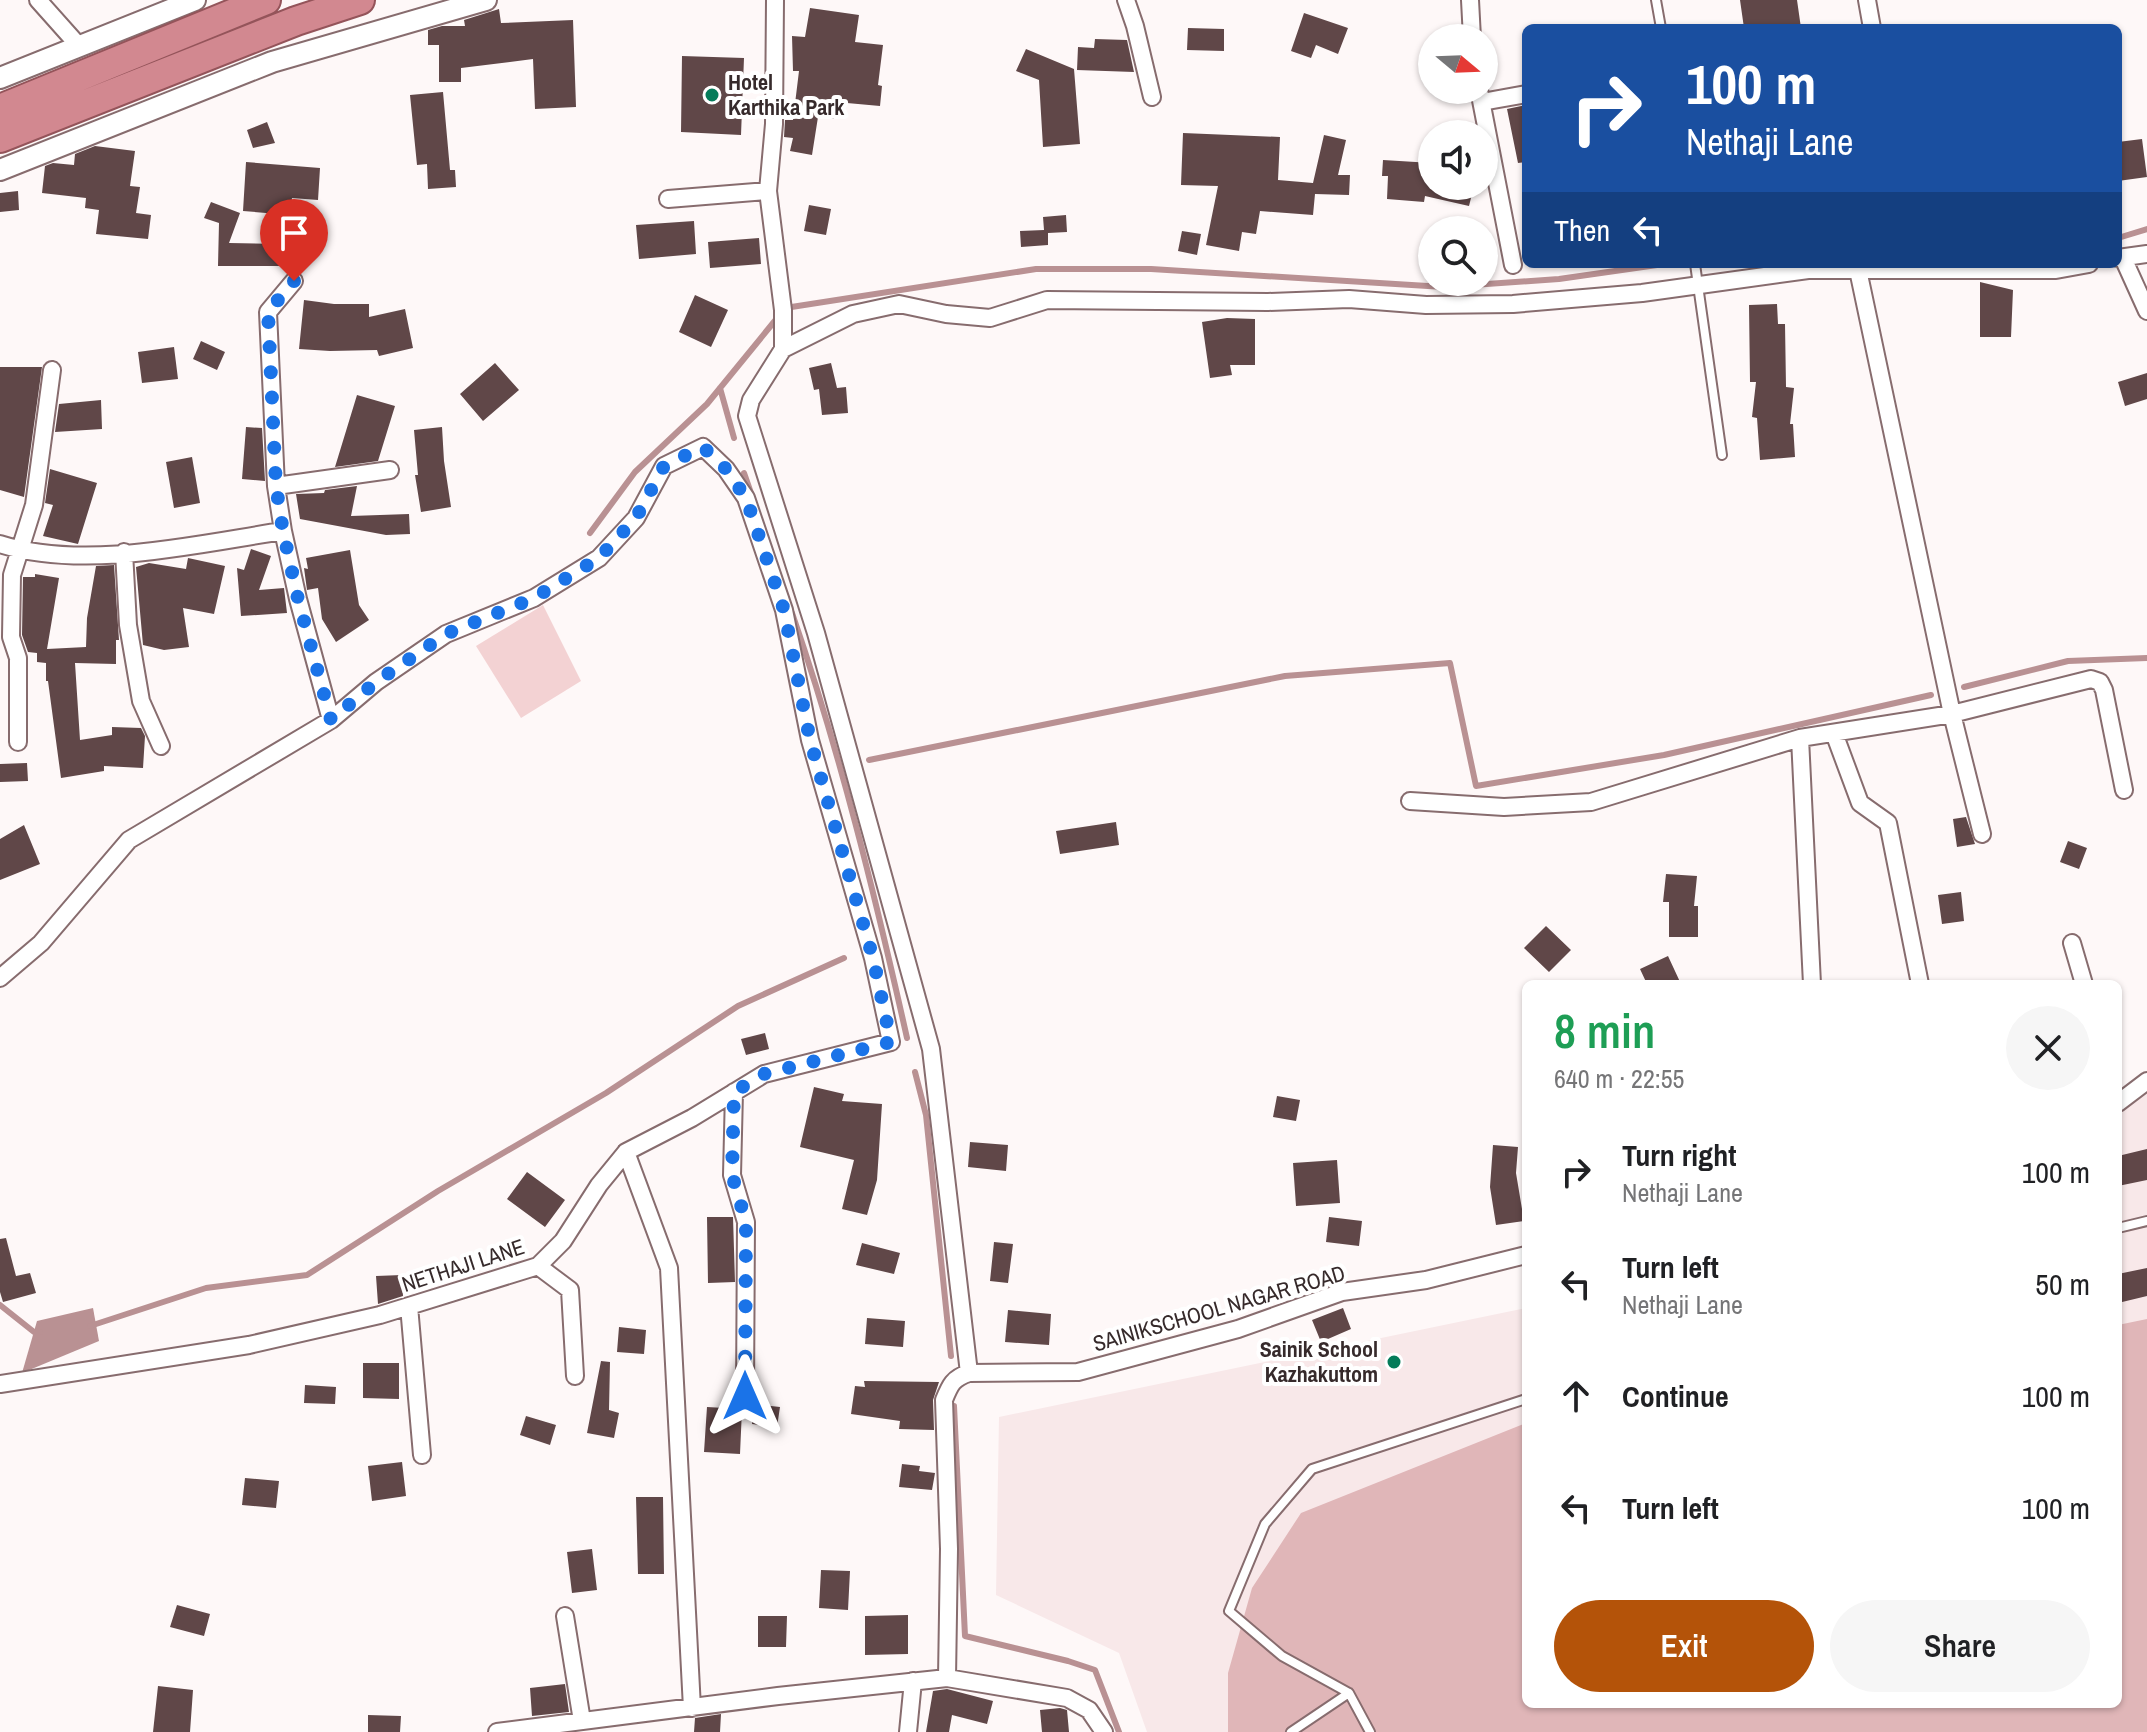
<!DOCTYPE html>
<meta charset="utf-8">
<style>
body{margin:0;font-family:"Archivo Narrow",sans-serif;background:#f6f6f6;color:#202124;height:100vh;display:flex;flex-direction:column;font-size:30px;white-space:nowrap}
*{box-sizing:border-box;margin:0}
p{font-size:26px;color:#757577}
.icon{flex:none;width:44px;height:44px;fill:none;stroke:currentColor;stroke-width:2;stroke-linecap:round;stroke-linejoin:round}
.map{position:relative;flex:1;overflow:hidden}
.panel{position:absolute;left:1522px;top:980px;width:600px;height:728px;display:flex;flex-direction:column;background:#fff;border-radius:12px;box-shadow:0 2px 6px #0004}
.panel>*{flex:none}
.hud{position:absolute;left:1522px;top:24px;width:600px;height:244px;border-radius:12px;box-shadow:0 2px 6px #0004;background:#1a4fa0;color:#fff;overflow:hidden}
.needle{width:52px;rotate:109deg}
.fabs{position:absolute;left:1418px;top:24px;display:grid;gap:16px}
.fabs a{display:grid;place-items:center;width:80px;height:80px;border-radius:50%;background:#fff;box-shadow:0 2px 6px #0004;font-size:40px}
.pin{position:absolute;display:grid;place-items:center;width:68px;height:68px;color:#fff;margin:-82px -34px;border-radius:50% 50% 50% 0;rotate:-45deg;box-shadow:0 0 8px #0007}
.pin .icon{rotate:45deg}
.me{position:absolute;width:88px;margin:-44px;rotate:0deg;stroke-linejoin:round;filter:drop-shadow(0 0 6px #0008)}
.turn{display:flex;align-items:center;gap:28px;height:168px;padding:0 32px;font-size:36px}
.turn .icon{width:104px;height:104px;stroke-width:2.5}
.turn b{display:block;font-size:56px;line-height:68px}
.then{display:flex;align-items:center;height:76px;padding:0 32px;background:#0003;gap:16px;font-size:30px}
.round{display:grid;place-items:center;flex:none;width:84px;height:84px;border-radius:42px;background:#f6f6f6}
.overview{display:flex;align-items:center;justify-content:space-between;height:136px;padding:0 32px}
h1{font-size:48px;font-weight:600;line-height:60px;color:#1e9e55}
.action{display:flex;gap:16px;margin-top:auto;padding:16px 32px}
.action a{flex:1;height:92px;border-radius:48px;background:#b45309;color:#fff;font-size:32px;font-weight:600;line-height:92px;text-align:center}
.action a+a{background:#f6f6f6;color:#202124}
ul{padding:0;list-style:none}
li{display:flex;align-items:center;gap:24px;height:112px;padding:0 32px}
li div{flex:1}
li b{display:block;font-size:30px}
li em{font-style:normal}
.map>svg:first-child{display:block}
</style>
<div class="map">
<svg width="2147" height="1732" viewBox="0 0 2147 1732">
<rect width="100%" height="100%" fill="#fef8f8"/>
<path fill="#f8e8e9" d="M 2147,1079 L 2147,1732 L 1147,1732 L 1119,1653 L 996,1595 L 999,1417 L 1526,1308 L 1526,1704 L 2118,1704 L 2118,1098 Z"/>
<path fill="#f3d2d3" d="M 543,605 L 581,681 L 521,718 L 476,646 Z"/>
<path fill="#e0b6b8" d="M 2147,1319 L 2147,1732 L 1228,1732 L 1228,1673 L 1252,1588 L 1301,1513 L 1526,1423 L 1526,1704 L 2118,1704 L 2118,1325 Z"/>
<path fill="#b99193" d="M 93,1308 L 99,1341 L 22,1373 L 37,1321 Z"/>
<g fill="none" stroke-linecap="round" stroke-linejoin="round">
<path stroke="#b99193" stroke-width="6" d="M 2118,238 L 2147,229
M 785,308 L 1036,269 L 1151,269 L 1444,287 L 1559,279 L 1664,264
M 720,388 L 734,438
M 744,473 L 751,493
M 590,533 L 635,472 L 707,404 L 778,317
M 792,613 C 840,752 875,895 907,1038
M 1964,687 L 2068,661 L 2147,658
M 869,760 L 1285,676 L 1450,663 L 1476,786 L 1664,755 L 1931,695
M 915,1072 L 926,1115 L 951,1356
M 0,1305 L 34,1332 L 40,1332
M 90,1326 L 206,1288 L 307,1275 L 438,1191 L 606,1093 L 738,1006 L 844,958
M 954,1406 L 965,1636 L 1068,1661 L 1095,1670 L 1119,1732"/>
</g>
<path fill="#604748" d="M 1740,0 L 1797,0 L 1801,28 L 1744,28 Z
M 810,8 L 859,15 L 855,42 L 883,45 L 878,85 L 882,86 L 880,106 L 836,102 L 834,119 L 818,117 L 812,155 L 790,151 L 793,138 L 784,137 L 785,120 L 793,120 L 799,71 L 793,71 L 792,36 L 805,37 Z
M 499,9 L 501,23 L 573,20 L 576,107 L 535,109 L 533,59 L 461,68 L 461,82 L 439,82 L 439,45 L 428,45 L 428,30 L 442,26 L 465,26 L 464,20 Z
M 1304,13 L 1348,28 L 1338,54 L 1316,45 L 1311,58 L 1291,51 Z
M 1188,28 L 1224,29 L 1224,51 L 1187,50 Z
M 1095,39 L 1127,40 L 1134,72 L 1077,70 L 1078,47 L 1094,48 Z
M 1026,49 L 1074,69 L 1080,144 L 1043,147 L 1039,80 L 1016,71 Z
M 682,56 L 744,58 L 741,135 L 681,132 Z
M 443,92 L 450,170 L 455,170 L 456,187 L 428,189 L 427,164 L 417,165 L 410,95 Z
M 1526,105 L 1526,162 L 1518,163 L 1507,109 Z
M 267,122 L 275,143 L 253,148 L 247,130 Z
M 1183,133 L 1280,137 L 1278,180 L 1313,183 L 1324,135 L 1346,140 L 1338,175 L 1350,175 L 1349,195 L 1315,194 L 1313,215 L 1260,211 L 1256,234 L 1242,232 L 1239,251 L 1206,245 L 1218,186 L 1181,185 Z
M 2142,139 L 2147,177 L 2118,181 L 2118,142 Z
M 95,146 L 135,151 L 130,186 L 140,187 L 136,213 L 151,215 L 148,239 L 96,234 L 99,210 L 85,208 L 86,198 L 42,193 L 45,166 L 53,163 L 74,165 L 75,154 Z
M 1383,160 L 1432,163 L 1432,186 L 1474,186 L 1469,206 L 1425,196 L 1424,202 L 1387,199 L 1388,176 L 1382,176 Z
M 246,162 L 320,168 L 318,200 L 292,198 L 290,215 L 243,211 Z
M 18,191 L 19,210 L 0,212 L 0,193 Z
M 211,202 L 240,213 L 229,243 L 282,244 L 281,266 L 218,266 L 219,223 L 204,218 Z
M 809,205 L 831,209 L 826,235 L 804,231 Z
M 1066,215 L 1067,232 L 1048,233 L 1048,245 L 1021,247 L 1020,231 L 1044,230 L 1043,217 Z
M 694,221 L 696,254 L 639,259 L 636,225 Z
M 1182,231 L 1201,234 L 1197,255 L 1178,251 Z
M 759,238 L 761,264 L 710,268 L 708,242 Z
M 1980,282 L 2013,290 L 2011,337 L 1980,337 Z
M 695,295 L 728,310 L 711,347 L 679,332 Z
M 304,300 L 334,304 L 369,304 L 369,317 L 405,309 L 413,348 L 379,356 L 377,350 L 330,351 L 299,349 Z
M 1777,304 L 1778,324 L 1785,324 L 1786,387 L 1794,388 L 1790,424 L 1793,424 L 1795,457 L 1760,460 L 1757,418 L 1752,417 L 1756,382 L 1750,382 L 1749,305 Z
M 1227,318 L 1255,319 L 1255,365 L 1230,365 L 1232,375 L 1210,378 L 1202,322 Z
M 201,341 L 225,352 L 217,370 L 193,359 Z
M 174,347 L 178,379 L 142,383 L 138,352 Z
M 495,363 L 519,390 L 483,421 L 460,394 Z
M 831,363 L 837,388 L 846,387 L 848,413 L 822,415 L 819,389 L 814,390 L 809,368 Z
M 0,367 L 42,367 L 24,497 L 0,490 Z
M 2147,373 L 2147,399 L 2125,406 L 2118,382 Z
M 357,395 L 395,406 L 378,461 L 335,467 Z
M 101,400 L 102,429 L 55,432 L 59,404 Z
M 246,427 L 262,428 L 265,481 L 242,479 Z
M 442,427 L 444,461 L 451,507 L 421,512 L 415,475 L 418,475 L 414,430 Z
M 192,457 L 200,503 L 174,508 L 166,462 Z
M 50,469 L 97,483 L 78,544 L 43,536 L 53,505 L 45,503 Z
M 357,486 L 351,516 L 409,514 L 410,534 L 386,535 L 300,519 L 296,494 L 324,493 L 325,490 Z
M 251,549 L 271,556 L 259,590 L 284,588 L 287,613 L 241,616 L 237,568 L 244,570 Z
M 350,550 L 359,605 L 369,620 L 336,642 L 322,619 L 318,588 L 307,590 L 304,568 L 308,569 L 306,558 Z
M 188,558 L 225,566 L 214,614 L 183,608 L 189,647 L 164,650 L 143,645 L 136,567 L 149,563 L 186,569 Z
M 114,565 L 119,640 L 116,640 L 116,664 L 75,663 L 80,740 L 112,735 L 112,727 L 141,728 L 145,736 L 143,768 L 104,766 L 104,771 L 61,778 L 48,681 L 46,681 L 46,663 L 37,662 L 37,653 L 28,652 L 22,635 L 23,577 L 35,577 L 35,574 L 59,578 L 47,649 L 86,647 L 87,618 L 96,566 Z
M 27,763 L 28,781 L 0,782 L 0,764 Z
M 1966,817 L 1975,844 L 1957,847 L 1953,819 Z
M 1116,822 L 1119,845 L 1060,854 L 1056,831 Z
M 24,825 L 40,864 L 0,880 L 0,839 Z
M 2068,841 L 2087,848 L 2079,869 L 2060,862 Z
M 1666,874 L 1697,876 L 1694,906 L 1698,906 L 1698,937 L 1669,937 L 1669,902 L 1663,902 Z
M 1961,892 L 1964,921 L 1942,924 L 1938,895 Z
M 1546,926 L 1571,950 L 1549,972 L 1524,948 Z
M 1668,956 L 1681,984 L 1647,984 L 1640,969 Z
M 765,1033 L 769,1049 L 746,1055 L 741,1039 Z
M 814,1087 L 844,1094 L 842,1101 L 882,1104 L 877,1180 L 867,1215 L 842,1209 L 854,1160 L 800,1147 Z
M 1277,1096 L 1300,1100 L 1296,1121 L 1273,1117 Z
M 970,1142 L 1008,1145 L 1006,1171 L 968,1167 Z
M 1493,1145 L 1518,1147 L 1516,1173 L 1524,1221 L 1496,1225 L 1490,1187 Z
M 2147,1149 L 2147,1180 L 2118,1186 L 2118,1156 Z
M 1337,1160 L 1340,1203 L 1296,1206 L 1293,1163 Z
M 527,1172 L 565,1200 L 545,1227 L 507,1199 Z
M 707,1217 L 733,1217 L 735,1282 L 708,1283 Z
M 1329,1217 L 1362,1221 L 1359,1246 L 1326,1242 Z
M 6,1238 L 16,1276 L 30,1273 L 36,1293 L 3,1302 L 0,1292 L 0,1239 Z
M 994,1242 L 1013,1244 L 1008,1283 L 990,1281 Z
M 862,1243 L 900,1253 L 894,1274 L 856,1265 Z
M 2147,1268 L 2147,1296 L 2118,1303 L 2118,1274 Z
M 402,1275 L 403,1296 L 378,1304 L 376,1276 Z
M 1343,1308 L 1351,1329 L 1321,1342 L 1312,1320 Z
M 1008,1310 L 1051,1314 L 1049,1345 L 1005,1342 Z
M 867,1318 L 905,1321 L 903,1347 L 865,1344 Z
M 619,1327 L 646,1330 L 644,1354 L 617,1352 Z
M 601,1361 L 610,1362 L 609,1410 L 619,1413 L 614,1438 L 587,1433 Z
M 363,1363 L 399,1363 L 399,1399 L 363,1398 Z
M 864,1381 L 939,1382 L 933,1400 L 934,1430 L 899,1429 L 900,1421 L 851,1414 L 855,1386 L 865,1387 Z
M 305,1385 L 336,1387 L 335,1404 L 304,1403 Z
M 754,1404 L 780,1407 L 777,1427 L 752,1424 Z
M 707,1407 L 742,1409 L 740,1454 L 704,1452 Z
M 526,1416 L 556,1425 L 550,1445 L 520,1435 Z
M 402,1462 L 406,1496 L 372,1501 L 368,1466 Z
M 902,1464 L 920,1466 L 919,1471 L 935,1473 L 932,1490 L 899,1487 Z
M 245,1478 L 279,1481 L 276,1508 L 242,1505 Z
M 636,1497 L 663,1497 L 664,1574 L 638,1574 Z
M 592,1549 L 597,1590 L 572,1593 L 567,1552 Z
M 821,1570 L 850,1571 L 848,1610 L 819,1608 Z
M 177,1605 L 210,1614 L 204,1636 L 170,1627 Z
M 908,1615 L 908,1654 L 865,1655 L 865,1616 Z
M 758,1616 L 787,1616 L 786,1647 L 758,1647 Z
M 565,1684 L 569,1712 L 532,1716 L 530,1688 Z
M 158,1686 L 193,1690 L 190,1732 L 153,1732 Z
M 947,1689 L 993,1701 L 987,1724 L 952,1715 L 949,1732 L 926,1732 L 933,1691 Z
M 1060,1708 L 1067,1710 L 1069,1732 L 1042,1732 L 1040,1710 Z
M 721,1714 L 720,1732 L 694,1732 L 695,1718 Z
M 368,1715 L 401,1716 L 400,1732 L 368,1732 Z"/>
<g fill="none" stroke-linecap="round" stroke-linejoin="round">
<g stroke="#876c6e" stroke-width="12">
<path id="service" d="M 1656,0 L 1661,28
M 1695,264 L 1722,455
M 2118,1228 L 2147,1221
M 1349,1693 L 1282,1656 L 1229,1611 L 1265,1524 L 1312,1469 L 1526,1399
M 1291,1732 L 1349,1693 L 1370,1732"/>
</g>
<g stroke="#876c6e" stroke-width="20">
<path id="minor" d="M 38,0 L 79,46
M 775,0 L 774,124 L 768,191 L 783,310 L 783,349
M 1126,0 L 1135,26 L 1152,97
M 1470,0 L 1472,38
M 1867,0 L 1872,28
M 1479,90 L 1513,265
M 1482,102 L 1526,94
M 668,199 L 768,191
M 2118,258 L 2147,254
M 2123,258 L 2147,311
M 1858,270 L 1952,714 L 1982,834
M 276,486 L 390,470
M 283,531 L 276,486 L 268,312 L 294,281
M 0,544 C 84,571 197,544 283,531 L 298,599 L 331,720
M 124,552 L 128,625 L 141,701 L 161,746
M 1834,733 L 1860,803 L 1888,823 L 1920,984
M 1800,738 L 1812,984
M 18,742 L 18,658 L 11,637 L 12,575 L 34,505 L 52,370
M 1410,801 L 1504,807 L 1591,802 L 1800,738 L 1952,714 L 2091,679 L 2100,682 L 2104,690 L 2124,790
M 2072,943 L 2084,984
M 0,978 L 41,943 L 129,840 L 331,720 L 376,682 L 446,634 L 534,598 L 599,558 L 636,518 L 664,466 L 703,447 L 726,469 L 746,498 L 784,610 L 810,740 L 873,958 L 891,1042 L 764,1074 L 692,1118 L 626,1152 L 599,1185 L 563,1241 L 538,1266 L 380,1315 L 249,1345 L 0,1384
M 734,1092 L 732,1175 L 746,1222 L 745,1396
M 2118,1103 L 2147,1081
M 626,1152 L 669,1268 L 692,1708
M 538,1266 L 570,1290 L 575,1376
M 409,1306 L 422,1455
M 969,1373 L 931,1049 L 816,633 L 747,416 L 751,400 L 783,349 L 853,314 L 899,304 L 946,314 L 990,318 L 1047,300 L 1268,302 L 1349,299 L 1426,305 L 1513,304 L 1642,293 L 1808,270 L 2056,270 L 2089,264
M 565,1616 L 582,1721
M 497,1732 L 778,1696 L 947,1678
M 908,1732 L 913,1681
M 1104,1732 L 1089,1710 L 1067,1698 L 947,1678 L 949,1549 L 944,1400 C 950,1385 953,1378 969,1373 L 1078,1372 L 1238,1329 L 1342,1292 L 1426,1280 L 1526,1255"/>
</g>
<g stroke="#876c6e" stroke-width="24">
<path id="tertiary" d="M 0,78 L 195,0
M 0,170 L 272,62 L 486,0"/>
</g>
<g stroke="#94545a" stroke-width="32">
<path id="trunk" d="M 0,109 L 266,0
M 0,138 L 296,21 L 360,0"/>
</g>
<use href="#service" stroke="#fff" stroke-width="8"/>
<use href="#minor" stroke="#fff" stroke-width="16"/>
<use href="#tertiary" stroke="#fff" stroke-width="20"/>
<use href="#trunk" stroke="#d28890" stroke-width="28"/>
</g>
<g fill="none" stroke-linecap="round" stroke-linejoin="round">
<path stroke="#1a73e8" stroke-width="14" stroke-dasharray="0 25.2" d="M 294,281 L 268,312 L 276,486 L 283,531 L 298,599 L 331,720 L 376,682 L 446,634 L 534,598 L 599,558 L 636,518 L 664,466 L 703,447 L 726,469 L 746,498 L 784,610 L 810,740 L 873,958 L 891,1042 L 764,1074 L 734,1092 L 732,1175 L 746,1222 L 745,1396"/>
</g>
<g fill="#057c5a" stroke="#fff" stroke-width="3">
<circle cx="712" cy="95" r="8"/>
<circle cx="1394" cy="1362" r="8"/>
</g>
<g text-anchor="middle" stroke-width="8" stroke-linejoin="round" paint-order="stroke">
<g font-size="22" font-weight="bold" fill="#362a2b" stroke="#fff" text-anchor="start">
<text x="728" y="90">Hotel<tspan x="728" dy="25">Karthika Park</tspan></text>
<text x="1378" y="1357" text-anchor="end">Sainik School<tspan x="1378" dy="25">Kazhakuttom</tspan></text>
</g>
<g font-size="22" fill="#362a2b" stroke="#fff">
<text transform="translate(463 1265) rotate(-18)" y="8">NETHAJI LANE</text>
<text transform="translate(1219 1308) rotate(-16)" y="8">SAINIKSCHOOL NAGAR ROAD</text>
</g>
</g>
</svg>
<div class="fabs">
<a><svg class="needle" viewBox="-14 -14 28 28"><path d="M0-13l5 13h-10z" fill="#e53935"/><path d="M0 13l5-13h-10z" fill="#757577"/></svg></a>
<a><svg class="icon" aria-label="sound" viewBox="0 0 24 24"><path d="M4 9h4l5-4v14l-5-4H4zM17 9q2 3 0 6"/></svg></a>
<a><svg class="icon" aria-label="search" viewBox="0 0 24 24"><circle cx="10" cy="10" r="6"/><path d="M15 15l6 6"/></svg></a>
</div>
<div class="pin" style="left:294px;top:281px;background:#d93025"><svg class="icon" aria-label="arrive" viewBox="0 0 24 24"><path d="M6 21V4h12l-3 4 3 4H6"/></svg></div>
<svg class="me" style="left:745px;top:1396px" viewBox="-20 -20 40 40"><path d="M0-17L14 15 0 8-14 15z" fill="#1a73e8" stroke="#fff" stroke-width="4"/></svg>
<div class="hud">
<div class="turn"><svg class="icon" aria-label="right" viewBox="0 0 24 24"><path d="M7 20v-9h11M14 6l5 5-5 5"/></svg><div><b>100 m</b>Nethaji Lane</div></div>
<div class="then">Then<svg class="icon" aria-label="left" viewBox="0 0 24 24"><path d="M17 20v-9H6M10 6l-5 5 5 5"/></svg></div>
</div>
<section class="panel">
<div class="overview"><div><h1>8 min</h1><p>640 m · 22:55</p></div><a class="round"><svg class="icon" aria-label="close" viewBox="0 0 24 24"><path d="M6 6l12 12M18 6L6 18"/></svg></a></div>
<ul>
<li><svg class="icon" aria-label="right" viewBox="0 0 24 24"><path d="M7 20v-9h11M14 6l5 5-5 5"/></svg><div><b>Turn right</b><p>Nethaji Lane</p></div><em>100 m</em></li>
<li><svg class="icon" aria-label="left" viewBox="0 0 24 24"><path d="M17 20v-9H6M10 6l-5 5 5 5"/></svg><div><b>Turn left</b><p>Nethaji Lane</p></div><em>50 m</em></li>
<li><svg class="icon" aria-label="ahead" viewBox="0 0 24 24"><path d="M12 20V5M6 11l6-6 6 6"/></svg><div><b>Continue</b></div><em>100 m</em></li>
<li><svg class="icon" aria-label="left" viewBox="0 0 24 24"><path d="M17 20v-9H6M10 6l-5 5 5 5"/></svg><div><b>Turn left</b></div><em>100 m</em></li>
</ul>
<div class="action"><a>Exit</a><a>Share</a></div>
</section>
</div>
